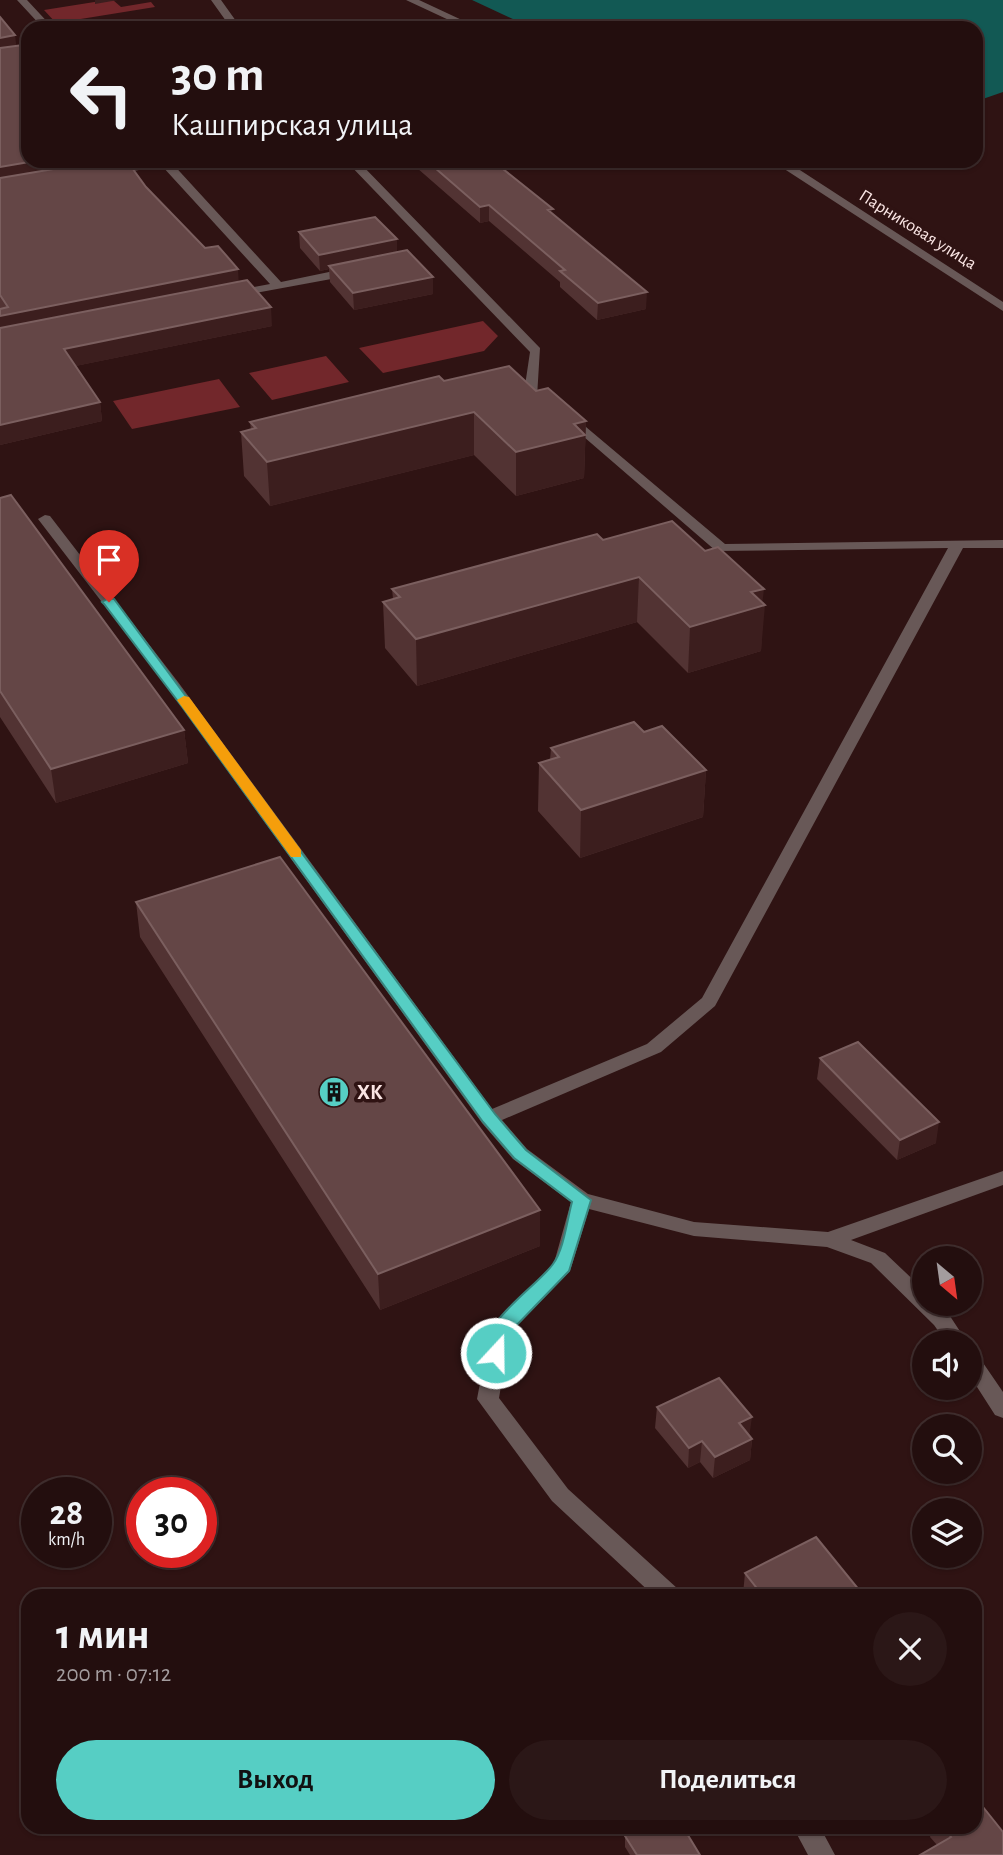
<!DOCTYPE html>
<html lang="ru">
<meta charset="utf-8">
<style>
body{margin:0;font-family:"Alegreya Sans",sans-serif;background:#2b1717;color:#f1f3f6;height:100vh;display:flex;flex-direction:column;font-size:26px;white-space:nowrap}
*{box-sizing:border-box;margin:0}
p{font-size:23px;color:#a39c9e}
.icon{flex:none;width:38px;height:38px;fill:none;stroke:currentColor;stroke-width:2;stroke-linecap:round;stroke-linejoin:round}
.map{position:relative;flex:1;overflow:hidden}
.panel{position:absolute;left:21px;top:1589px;width:961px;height:245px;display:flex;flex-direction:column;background:#230e0e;border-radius:21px;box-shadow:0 2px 5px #0004,0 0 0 2px #402e2e}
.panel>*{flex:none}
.top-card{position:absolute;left:21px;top:21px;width:962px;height:147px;border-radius:21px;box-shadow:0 2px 5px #0004,0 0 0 2px #402e2e;background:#230e0e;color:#f1f3f6;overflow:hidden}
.needle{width:46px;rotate:151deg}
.tools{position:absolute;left:912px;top:1246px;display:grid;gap:14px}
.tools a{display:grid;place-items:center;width:70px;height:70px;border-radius:50%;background:#230e0e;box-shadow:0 2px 5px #0004,0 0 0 2px #402e2e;font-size:35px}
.speed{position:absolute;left:21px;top:1477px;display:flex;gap:14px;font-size:35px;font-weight:700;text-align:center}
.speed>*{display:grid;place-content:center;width:91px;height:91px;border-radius:50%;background:#230e0e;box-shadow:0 2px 5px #0004,0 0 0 2px #402e2e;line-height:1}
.speed small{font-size:18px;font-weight:400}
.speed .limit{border:10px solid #d22;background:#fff;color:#111}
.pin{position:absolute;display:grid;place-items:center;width:60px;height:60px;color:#fff;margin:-72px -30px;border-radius:50% 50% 50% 0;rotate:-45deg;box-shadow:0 0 7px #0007}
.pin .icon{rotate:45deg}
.me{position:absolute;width:77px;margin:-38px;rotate:21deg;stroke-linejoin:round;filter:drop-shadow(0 0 5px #0008)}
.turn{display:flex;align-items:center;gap:24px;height:147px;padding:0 35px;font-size:32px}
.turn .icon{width:91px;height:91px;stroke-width:2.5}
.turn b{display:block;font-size:49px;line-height:60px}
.round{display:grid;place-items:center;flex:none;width:74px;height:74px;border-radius:37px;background:#2b1717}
.head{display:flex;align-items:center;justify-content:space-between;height:119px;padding:0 35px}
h1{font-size:42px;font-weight:600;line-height:52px}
.primary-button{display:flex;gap:14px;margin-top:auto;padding:14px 35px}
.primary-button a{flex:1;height:80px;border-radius:42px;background:#56cec4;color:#111;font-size:28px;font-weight:600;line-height:80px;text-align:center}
.primary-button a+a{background:#2b1717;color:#f1f3f6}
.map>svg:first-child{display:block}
</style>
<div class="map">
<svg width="1003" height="1855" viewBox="0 0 1003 1855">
<rect width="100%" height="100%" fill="#2f1313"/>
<path fill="#72272b" d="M 107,0 L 113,0 L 121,7 L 151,2 L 155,7 L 56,23 L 44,10 Z
M 483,321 L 498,336 L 484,351 L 383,373 L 359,348 Z
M 326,356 L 349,382 L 272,400 L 249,373 Z
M 219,379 L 240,407 L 132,429 L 113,401 Z"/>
<path fill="#125954" d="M 472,0 L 1003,0 L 1003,92 L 977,101 L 976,28 L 532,28 Z"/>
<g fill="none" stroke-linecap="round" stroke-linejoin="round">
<path fill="#685857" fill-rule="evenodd" d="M 17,0 L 27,0 L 53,28 L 43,28 Z
M 211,0 L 221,0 L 241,28 L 231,28 Z
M 406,0 L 419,0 L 479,28 L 466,28 Z
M 152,161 L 170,161 L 281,282 L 353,267 L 359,271 L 353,275 L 229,298 L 229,292 L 270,284 L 162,166 L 110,175 L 104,172 Z
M 346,161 L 358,161 L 540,348 L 537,397 L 543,400 L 543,406 L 533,406 L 523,399 L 530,352 Z
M 772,161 L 786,161 L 1003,302 L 1003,311 Z
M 567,411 L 725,544 L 1003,540 L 1003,548 L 963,548 L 715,1006 L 661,1052 L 502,1120 L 527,1149 L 588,1194 L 694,1222 L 828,1232 L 1003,1171 L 1003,1185 L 851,1240 L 885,1253 L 924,1290 L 924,1304 L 938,1304 L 948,1313 L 967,1342 L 946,1342 L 934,1325 L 871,1263 L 827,1247 L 694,1236 L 589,1209 L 570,1271 L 510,1333 L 499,1398 L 568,1489 L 678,1589 L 682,1596 L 654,1596 L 552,1501 L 477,1399 L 490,1330 L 554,1263 L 571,1202 L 513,1159 L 482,1123 L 168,688 L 38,519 L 45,515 L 50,516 L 178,682 L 492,1109 L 647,1044 L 702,998 L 948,548 L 716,551 L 562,418 L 562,412 Z
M 970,1352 L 977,1354 L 1003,1392 L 1003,1418 L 995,1415 L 970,1376 Z
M 793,1827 L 820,1827 L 835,1855 L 808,1855 Z"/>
</g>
<path fill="#523333" d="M 0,17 L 28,161 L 146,187 L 239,282 L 272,326 L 75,366 L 100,402 L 102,421 L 0,445 Z
M 409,161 L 493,161 L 553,214 L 646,309 L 597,320 L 560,287 L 560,282 L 489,221 L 480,223 Z
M 299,232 L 397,252 L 433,277 L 433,294 L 354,310 L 330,282 L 329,269 L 320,271 L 300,248 Z
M 444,381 L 536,391 L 586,421 L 584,478 L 516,496 L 474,455 L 270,506 L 244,476 L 241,432 L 251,430 L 250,422 Z
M 0,498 L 184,730 L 188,763 L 56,803 L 0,717 Z
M 603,540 L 763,603 L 761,651 L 688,673 L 637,622 L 417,686 L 385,648 L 383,602 L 393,599 L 392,589 Z
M 644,732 L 706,770 L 703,817 L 580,858 L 538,811 L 539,763 L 550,760 L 551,748 Z
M 136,902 L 540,1210 L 540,1246 L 380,1310 L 140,937 Z
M 820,1058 L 936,1143 L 897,1160 L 817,1079 Z
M 657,1407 L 750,1436 L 752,1439 L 750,1460 L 713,1478 L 700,1462 L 688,1468 L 655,1428 Z
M 745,1573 L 864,1596 L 745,1596 L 743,1594 Z
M 932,1827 L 975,1827 L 937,1845 L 930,1837 Z
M 625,1836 L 700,1855 L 630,1855 L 625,1847 Z"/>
<path fill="#3c1e1e" d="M 95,0 L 118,0 L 95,4 Z
M 15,35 L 17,51 L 0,55 L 0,38 Z
M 35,161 L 117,161 L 0,185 L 0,167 Z
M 489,205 L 489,221 L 480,223 L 480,207 Z
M 397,239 L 397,256 L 329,266 L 329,269 L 320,271 L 319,255 Z
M 238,269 L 239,287 L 0,335 L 0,316 Z
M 433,277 L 433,294 L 354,310 L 353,293 Z
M 647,292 L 646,309 L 597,320 L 598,303 Z
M 271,307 L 272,326 L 66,368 L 64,349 Z
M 100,402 L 102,421 L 0,445 L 0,425 Z
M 474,412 L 474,455 L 270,506 L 267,462 Z
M 586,421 L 584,478 L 516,496 L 516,452 L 574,424 Z
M 639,577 L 637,622 L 417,686 L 416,639 Z
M 764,589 L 762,606 L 765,605 L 761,651 L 688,673 L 690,627 L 751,592 Z
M 184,730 L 188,763 L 56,803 L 51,769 Z
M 706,770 L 703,817 L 580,858 L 581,810 Z
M 939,1122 L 936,1143 L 897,1160 L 900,1140 Z
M 540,1210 L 540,1246 L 380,1310 L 378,1274 Z
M 752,1417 L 749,1438 L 739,1423 Z
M 752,1439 L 750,1460 L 713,1478 L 715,1457 Z
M 702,1441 L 700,1462 L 688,1468 L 689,1448 Z"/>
<path fill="#644646" stroke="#7b5f5f" stroke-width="2" d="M 0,17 L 15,35 L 0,38 Z
M 23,45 L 28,49 L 28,161 L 35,161 L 0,167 L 0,48 Z
M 101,161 L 127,161 L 146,187 L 205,248 L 218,246 L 238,269 L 0,316 L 0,309 L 8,307 L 0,295 L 0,178 Z
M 427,161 L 493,161 L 553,209 L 548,210 L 647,292 L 598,303 L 560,271 L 565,270 L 489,205 L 480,207 Z
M 375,217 L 397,239 L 319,255 L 299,232 Z
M 407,250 L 433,277 L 353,293 L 329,266 Z
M 247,280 L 271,307 L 64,349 L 100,402 L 0,425 L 0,328 Z
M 509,366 L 536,391 L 548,388 L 586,421 L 574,424 L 585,435 L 516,452 L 474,412 L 267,462 L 241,432 L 256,428 L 250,422 L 439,376 L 444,381 Z
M 11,495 L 184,730 L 51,769 L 0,691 L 0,498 Z
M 672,521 L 705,551 L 718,547 L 764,589 L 751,592 L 765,605 L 690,627 L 639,577 L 416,639 L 383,602 L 400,597 L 392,589 L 597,534 L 603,540 Z
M 634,722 L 644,732 L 662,726 L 706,770 L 581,810 L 539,763 L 559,757 L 551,748 Z
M 280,857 L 540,1210 L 378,1274 L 136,902 Z
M 858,1042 L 939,1122 L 900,1140 L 820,1058 Z
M 719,1378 L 752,1417 L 739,1423 L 752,1439 L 715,1457 L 702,1441 L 689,1448 L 657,1407 Z
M 816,1537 L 864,1596 L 763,1596 L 745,1573 Z
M 975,1797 L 1003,1832 L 1003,1855 L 920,1855 L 951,1837 L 943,1827 L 975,1827 Z
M 644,1827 L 683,1827 L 700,1855 L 637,1855 L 625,1836 Z"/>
<path fill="#56cec4" stroke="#38867f" stroke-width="2" d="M 109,598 L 114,599 L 495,1114 L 526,1150 L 591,1200 L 569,1271 L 509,1333 L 502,1358 L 489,1358 C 472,1327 537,1287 553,1264 C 564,1249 567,1220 572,1202 L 514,1158 L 483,1122 L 183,708 L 104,604 L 102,602 Z"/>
<path fill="#f59e0b" d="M 184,696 L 189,697 L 301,850 L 301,857 L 291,857 L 177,700 Z"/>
<defs>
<g id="building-disc" transform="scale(1.575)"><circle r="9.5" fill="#56cec4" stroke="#2f1313"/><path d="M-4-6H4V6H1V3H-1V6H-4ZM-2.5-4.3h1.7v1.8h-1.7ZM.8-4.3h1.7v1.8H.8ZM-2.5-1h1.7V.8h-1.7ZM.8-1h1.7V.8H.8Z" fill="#111"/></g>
</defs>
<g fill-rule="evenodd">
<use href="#building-disc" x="334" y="1092"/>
</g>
<g text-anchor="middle" stroke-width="7" stroke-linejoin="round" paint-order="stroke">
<g font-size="18" fill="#fae5e4" stroke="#2f1313">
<text transform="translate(918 229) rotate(32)" y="6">Парниковая улица</text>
</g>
<g font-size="21" font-weight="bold" fill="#fae5e4" stroke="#2f1313" text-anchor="start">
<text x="357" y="1099">ХК</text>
</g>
</g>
</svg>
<div class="tools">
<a><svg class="needle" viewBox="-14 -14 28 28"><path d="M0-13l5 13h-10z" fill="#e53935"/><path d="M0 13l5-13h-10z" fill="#a39c9e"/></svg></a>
<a><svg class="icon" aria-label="sound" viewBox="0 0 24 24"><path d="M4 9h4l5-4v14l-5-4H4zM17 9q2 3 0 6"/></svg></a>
<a><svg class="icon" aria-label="search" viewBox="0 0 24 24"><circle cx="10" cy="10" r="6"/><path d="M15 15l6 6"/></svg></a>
<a><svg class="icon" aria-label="layers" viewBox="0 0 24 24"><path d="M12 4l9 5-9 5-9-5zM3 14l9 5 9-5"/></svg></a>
</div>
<div class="speed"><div>28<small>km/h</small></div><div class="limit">30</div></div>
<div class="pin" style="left:109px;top:602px;background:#d93025"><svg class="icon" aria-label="arrive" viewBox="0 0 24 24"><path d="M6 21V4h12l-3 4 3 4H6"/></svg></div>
<svg class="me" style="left:496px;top:1353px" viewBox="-20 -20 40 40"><circle r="17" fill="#56cec4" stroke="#fff" stroke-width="3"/><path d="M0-11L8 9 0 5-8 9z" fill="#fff"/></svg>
<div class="top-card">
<div class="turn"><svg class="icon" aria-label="left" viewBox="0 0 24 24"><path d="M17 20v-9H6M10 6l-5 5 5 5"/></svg><div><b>30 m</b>Кашпирская улица</div></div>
</div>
<section class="panel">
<div class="head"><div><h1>1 мин</h1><p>200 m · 07:12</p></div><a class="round"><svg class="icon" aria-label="close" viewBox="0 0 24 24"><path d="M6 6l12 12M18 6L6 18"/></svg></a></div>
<div class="primary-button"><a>Выход</a><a>Поделиться</a></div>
</section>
</div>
